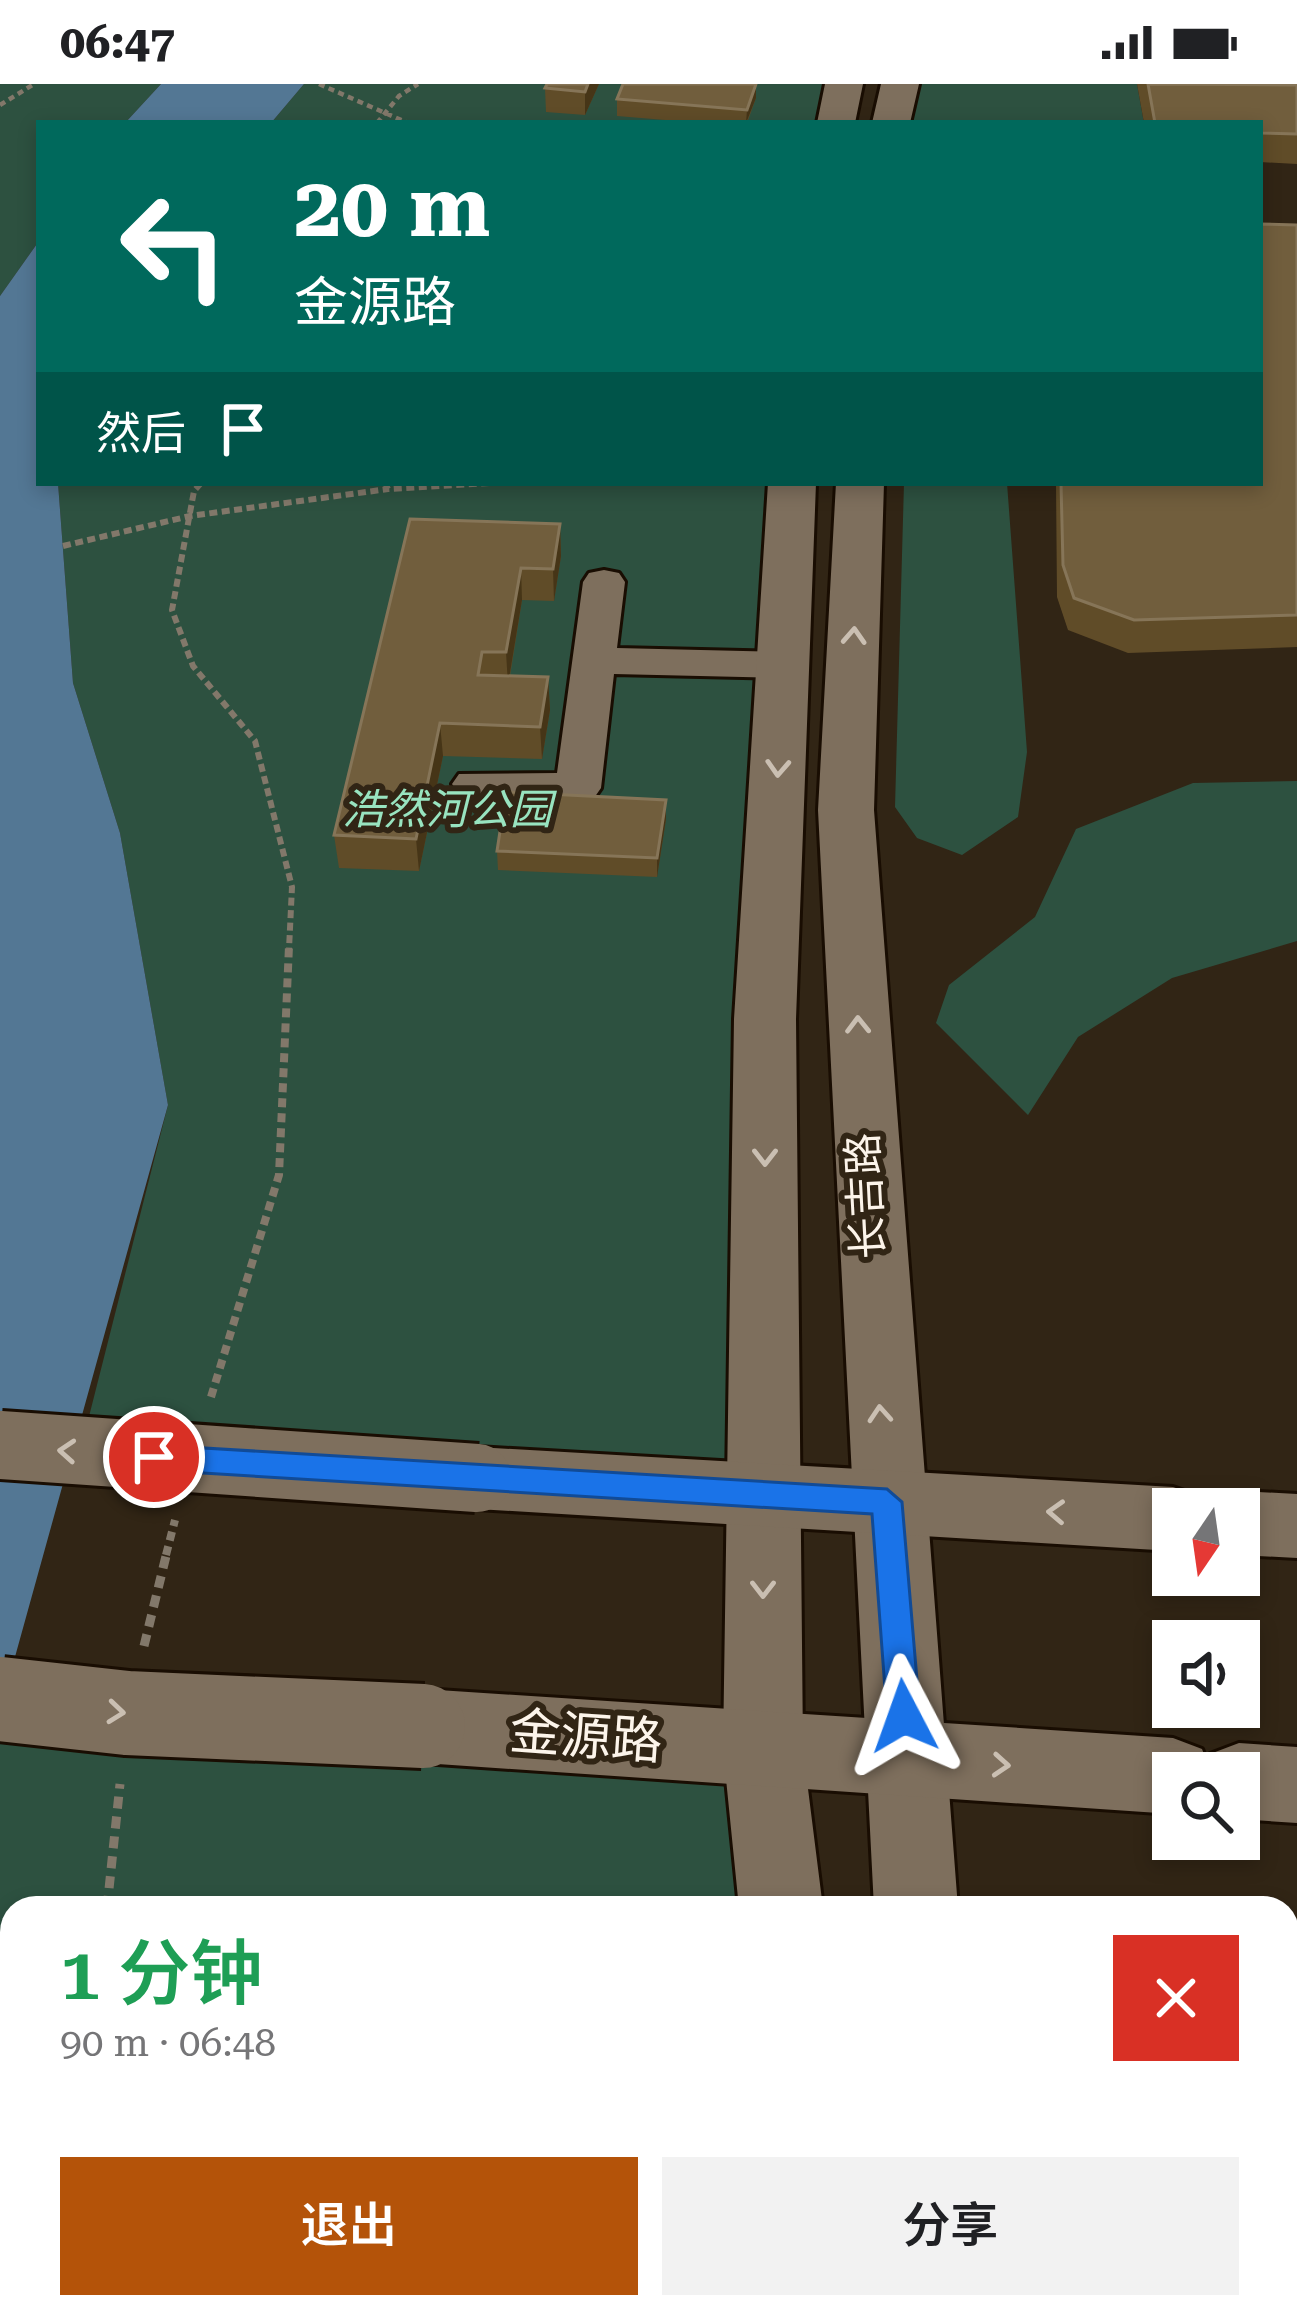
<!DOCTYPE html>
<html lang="zh">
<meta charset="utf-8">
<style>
body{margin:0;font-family:"Roboto Serif","Noto Sans SC",serif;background:#f2f2f2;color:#202124;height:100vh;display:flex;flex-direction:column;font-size:45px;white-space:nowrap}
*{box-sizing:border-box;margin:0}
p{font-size:39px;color:#757577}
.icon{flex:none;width:66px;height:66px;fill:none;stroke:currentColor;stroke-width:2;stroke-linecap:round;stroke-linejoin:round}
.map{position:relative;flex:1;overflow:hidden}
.drawer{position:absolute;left:0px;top:1812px;width:1299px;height:423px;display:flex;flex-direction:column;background:#fff;border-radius:36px 36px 0 0;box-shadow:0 6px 18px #0003}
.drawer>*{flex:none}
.top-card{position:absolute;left:36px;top:36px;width:1227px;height:366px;border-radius:0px;box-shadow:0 6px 18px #0003;background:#00695c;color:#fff;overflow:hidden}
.needle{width:78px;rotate:193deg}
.tools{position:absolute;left:1152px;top:1404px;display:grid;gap:24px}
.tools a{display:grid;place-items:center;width:108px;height:108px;border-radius:0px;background:#fff;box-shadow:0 6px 18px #0003;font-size:60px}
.pin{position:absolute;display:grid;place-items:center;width:102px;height:102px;color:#fff;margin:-51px;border:6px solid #fff;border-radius:50%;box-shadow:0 3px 12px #0007}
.me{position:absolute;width:132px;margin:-66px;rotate:356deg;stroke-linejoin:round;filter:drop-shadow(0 0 9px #0008)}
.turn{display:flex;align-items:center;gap:42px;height:252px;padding:0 60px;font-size:54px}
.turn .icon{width:156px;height:156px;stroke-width:2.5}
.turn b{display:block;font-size:84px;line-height:102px}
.then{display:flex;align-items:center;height:114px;padding:0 60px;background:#0003;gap:24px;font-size:45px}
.round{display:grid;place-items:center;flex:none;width:126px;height:126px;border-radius:0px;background:#f2f2f2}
.overview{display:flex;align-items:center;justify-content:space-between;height:204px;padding:0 60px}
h1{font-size:72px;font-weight:600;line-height:90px;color:#1e9e55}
.cta{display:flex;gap:24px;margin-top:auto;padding:24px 60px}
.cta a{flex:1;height:138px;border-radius:0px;background:#b45309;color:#fff;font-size:48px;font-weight:600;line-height:138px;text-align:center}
.cta a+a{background:#f2f2f2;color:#202124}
.status{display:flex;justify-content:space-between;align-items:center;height:84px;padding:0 60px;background:#fff;direction:ltr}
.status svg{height:33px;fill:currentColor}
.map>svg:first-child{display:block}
</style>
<div class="status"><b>06:47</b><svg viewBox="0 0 49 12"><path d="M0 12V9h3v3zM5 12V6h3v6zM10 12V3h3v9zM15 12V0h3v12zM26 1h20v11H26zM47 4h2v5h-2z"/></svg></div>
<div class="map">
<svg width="1297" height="2233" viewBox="0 0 1297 2233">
<rect width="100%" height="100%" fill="#312515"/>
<path fill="#2d5140" d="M 0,0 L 161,0 L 125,39 L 39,39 L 39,157 L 0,212 Z
M 304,0 L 844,0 L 836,39 L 271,39 Z
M 900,0 L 1137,0 L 1144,39 L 891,39 Z
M 58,399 L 792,399 L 763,1411 L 80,1368 L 168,1021 L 120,749 L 73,599 Z
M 904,399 L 1007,399 L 1027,668 L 1018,733 L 962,771 L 917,754 L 895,723 Z
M 1297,697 L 1297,857 L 1172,894 L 1078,953 L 1028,1031 L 936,939 L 949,901 L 1035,833 L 1076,745 L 1193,699 Z
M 0,1627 L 763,1665 L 781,1824 L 12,1824 L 12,2223 L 822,2223 L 823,2233 L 0,2233 Z
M 1287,1913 L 1297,1913 L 1297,2233 L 1078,2233 L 1079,2223 L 1287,2223 Z"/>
<path fill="#537794" d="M 161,0 L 304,0 L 271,39 L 125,39 Z
M 39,157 L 39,399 L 58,399 L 73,599 L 120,749 L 168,1021 L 0,1627 L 0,212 Z"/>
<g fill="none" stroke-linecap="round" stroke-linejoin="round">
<g stroke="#190d02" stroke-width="6">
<path id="pedestrian" d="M 604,486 L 619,489 L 625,498 L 617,564 L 783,568 L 798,572 L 804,581 L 798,590 L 783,594 L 614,590 L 601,704 L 594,714 L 578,719 L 459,710 L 452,700 L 459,690 L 557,689 L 583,498 L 589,489 Z"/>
</g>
<g stroke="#190d02" stroke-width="6">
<path id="tertiary" d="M 825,0 L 863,0 L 855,39 L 817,39 Z
M 881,0 L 919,0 L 910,39 L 872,39 Z
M 768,399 L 816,399 L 796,935 L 803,1665 L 823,1824 L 739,1824 L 723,1665 L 734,935 Z
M 836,399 L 884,399 L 874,726 L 958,1824 L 874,1824 L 818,726 Z
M 775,2223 L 869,2223 L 870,2233 L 776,2233 Z
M 907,2223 L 1001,2223 L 1002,2233 L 908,2233 Z"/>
</g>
<g stroke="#190d02" stroke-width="6">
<path id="secondary" d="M 477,1363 L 1173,1403 L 1199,1412 L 1205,1425 L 1173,1425 L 1173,1467 L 477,1425 L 451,1416 L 440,1394 L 451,1372 Z
M 1239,1407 L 1297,1410 L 1297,1474 L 1239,1471 L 1239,1425 L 1209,1425 L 1213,1416 Z
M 423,1605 L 1173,1654 L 1202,1665 L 1207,1678 L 1210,1670 L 1239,1659 L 1297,1663 L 1297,1739 L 1239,1735 L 1239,1689 L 1173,1689 L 1173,1730 L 423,1679 L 395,1668 L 383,1642 L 395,1616 Z"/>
</g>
<path stroke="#82786a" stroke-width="4.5" stroke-dasharray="6 4.5" stroke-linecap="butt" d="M 319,0 L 408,39
M 0,21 L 34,0
M 377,39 L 399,12 L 418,0"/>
<path stroke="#82786a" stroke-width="6" stroke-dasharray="8 4.5" stroke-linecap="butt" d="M 201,399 L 194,407 L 172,526 L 193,582 L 255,657 L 292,803 L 289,865
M 385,399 L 388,405 L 491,399
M 63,462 L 190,432 L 388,405"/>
<path stroke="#82786a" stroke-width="8" stroke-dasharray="9 6" stroke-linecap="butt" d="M 211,1313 L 279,1091 L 289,862
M 166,1471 L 175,1436"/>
<path stroke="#82786a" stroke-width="9" stroke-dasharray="12 8" stroke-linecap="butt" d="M 144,1562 L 167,1468
M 107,1824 L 120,1700
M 66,2233 L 67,2223"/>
<use href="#pedestrian" fill="#7e6f5d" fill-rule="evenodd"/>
<use href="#tertiary" fill="#7e6f5d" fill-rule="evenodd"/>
<use href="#secondary" fill="#7e6f5d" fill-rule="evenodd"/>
<g stroke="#190d02" stroke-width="74" stroke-linecap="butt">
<path id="secondary-bridge-far1" d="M 0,1361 L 477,1394"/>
</g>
<g stroke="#190d02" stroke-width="90" stroke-linecap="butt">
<path id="secondary-bridge" d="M 0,1615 L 127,1629 L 423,1642"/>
</g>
<use href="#secondary-bridge-far1" stroke="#7e6f5d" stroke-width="68"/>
<use href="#secondary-bridge" stroke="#7e6f5d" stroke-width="84"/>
</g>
<path fill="#604c28" d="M 599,0 L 585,31 L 546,28 L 545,4 Z
M 756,0 L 756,14 L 747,39 L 701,39 L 617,32 L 617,15 Z
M 1137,0 L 1297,0 L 1297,80 L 1260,78 L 1260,39 L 1144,39 Z
M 1297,141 L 1297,563 L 1128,569 L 1068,546 L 1057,513 L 1056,399 L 1260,399 Z
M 410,435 L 560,440 L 561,472 L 554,517 L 522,516 L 510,592 L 548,593 L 550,626 L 542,675 L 443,672 L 419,787 L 339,784 L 334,751 Z
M 666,716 L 666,735 L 657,793 L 498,786 L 497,767 Z"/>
<path fill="#463517" d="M 588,0 L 599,0 L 585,31 L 585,8 Z
M 756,0 L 756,14 L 746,39 L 747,26 Z
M 560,440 L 561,472 L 554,517 L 553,485 Z
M 521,484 L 522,516 L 508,601 L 506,568 Z
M 548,593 L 550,626 L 542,675 L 540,643 Z
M 440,639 L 443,672 L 419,787 L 416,755 Z
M 666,716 L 666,735 L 657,793 L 657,774 Z"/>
<path fill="#715e3d" stroke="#867558" stroke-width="3" d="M 547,0 L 588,0 L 585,8 L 545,4 Z
M 623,0 L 756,0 L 747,26 L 617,15 Z
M 1148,0 L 1297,1 L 1297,50 L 1260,49 L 1260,39 L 1155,39 Z
M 1260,140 L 1297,141 L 1297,531 L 1134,536 L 1074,514 L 1063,481 L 1061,399 L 1260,399 Z
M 410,435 L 560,440 L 553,485 L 521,484 L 506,568 L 482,568 L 478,591 L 548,593 L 540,643 L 440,639 L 416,755 L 334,751 Z
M 506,708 L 666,716 L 657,774 L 497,767 Z"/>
<defs><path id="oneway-chevron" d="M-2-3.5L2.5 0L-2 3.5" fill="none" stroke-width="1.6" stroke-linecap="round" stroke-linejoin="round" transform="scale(3)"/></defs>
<g stroke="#cabfb2">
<use href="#oneway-chevron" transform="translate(854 552) rotate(-87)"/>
<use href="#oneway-chevron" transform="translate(778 684) rotate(93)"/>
<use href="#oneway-chevron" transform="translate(858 941) rotate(-91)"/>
<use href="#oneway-chevron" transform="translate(765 1073) rotate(90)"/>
<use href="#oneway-chevron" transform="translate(880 1330) rotate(-94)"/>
<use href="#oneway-chevron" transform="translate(67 1367) rotate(-176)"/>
<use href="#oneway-chevron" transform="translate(1056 1428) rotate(-177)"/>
<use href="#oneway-chevron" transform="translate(763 1505) rotate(90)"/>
<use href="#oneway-chevron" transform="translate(116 1628) rotate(6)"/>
<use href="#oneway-chevron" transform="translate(1001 1681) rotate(4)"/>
</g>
<path fill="#1a73e8" stroke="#114b97" stroke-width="3" d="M 154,1361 L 887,1405 L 902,1418 L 920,1632 L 915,1642 L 904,1647 L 892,1642 L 887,1632 L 872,1430 L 154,1386 L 139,1373 Z"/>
<g text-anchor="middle" stroke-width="12" stroke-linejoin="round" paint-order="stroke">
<g font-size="42" font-style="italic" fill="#98e4c0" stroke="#312515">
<text x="447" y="740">浩然河公园</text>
</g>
<g font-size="42" fill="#fcf4ea" stroke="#312515">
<text transform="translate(865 1112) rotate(-93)" y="15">长吉路</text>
</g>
<g font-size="51" fill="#fcf4ea" stroke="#312515">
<text transform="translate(586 1652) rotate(4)" y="18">金源路</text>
</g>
</g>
</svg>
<div class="tools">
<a><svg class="needle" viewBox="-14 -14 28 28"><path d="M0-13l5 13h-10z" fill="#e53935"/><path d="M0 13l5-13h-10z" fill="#757577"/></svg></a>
<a><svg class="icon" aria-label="sound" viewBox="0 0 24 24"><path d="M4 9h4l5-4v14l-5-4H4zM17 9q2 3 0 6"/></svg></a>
<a><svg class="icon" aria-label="search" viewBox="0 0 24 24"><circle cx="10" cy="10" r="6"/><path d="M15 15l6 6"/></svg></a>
</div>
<div class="pin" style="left:154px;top:1373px;background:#d93025"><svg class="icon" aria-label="arrive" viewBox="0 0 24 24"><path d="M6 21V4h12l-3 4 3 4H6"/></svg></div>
<svg class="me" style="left:904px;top:1632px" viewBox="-20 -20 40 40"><path d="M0-17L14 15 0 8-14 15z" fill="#1a73e8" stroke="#fff" stroke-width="4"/></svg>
<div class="top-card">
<div class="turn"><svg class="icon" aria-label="left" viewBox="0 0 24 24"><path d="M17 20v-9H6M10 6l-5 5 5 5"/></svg><div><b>20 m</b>金源路</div></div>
<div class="then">然后<svg class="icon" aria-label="arrive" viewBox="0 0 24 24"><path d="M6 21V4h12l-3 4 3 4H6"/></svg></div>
</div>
<section class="drawer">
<div class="overview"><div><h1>1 分钟</h1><p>90 m · 06:48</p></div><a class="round" style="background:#d93025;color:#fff"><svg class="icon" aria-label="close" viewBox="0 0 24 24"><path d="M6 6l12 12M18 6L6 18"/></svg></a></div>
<div class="cta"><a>退出</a><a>分享</a></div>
</section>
</div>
